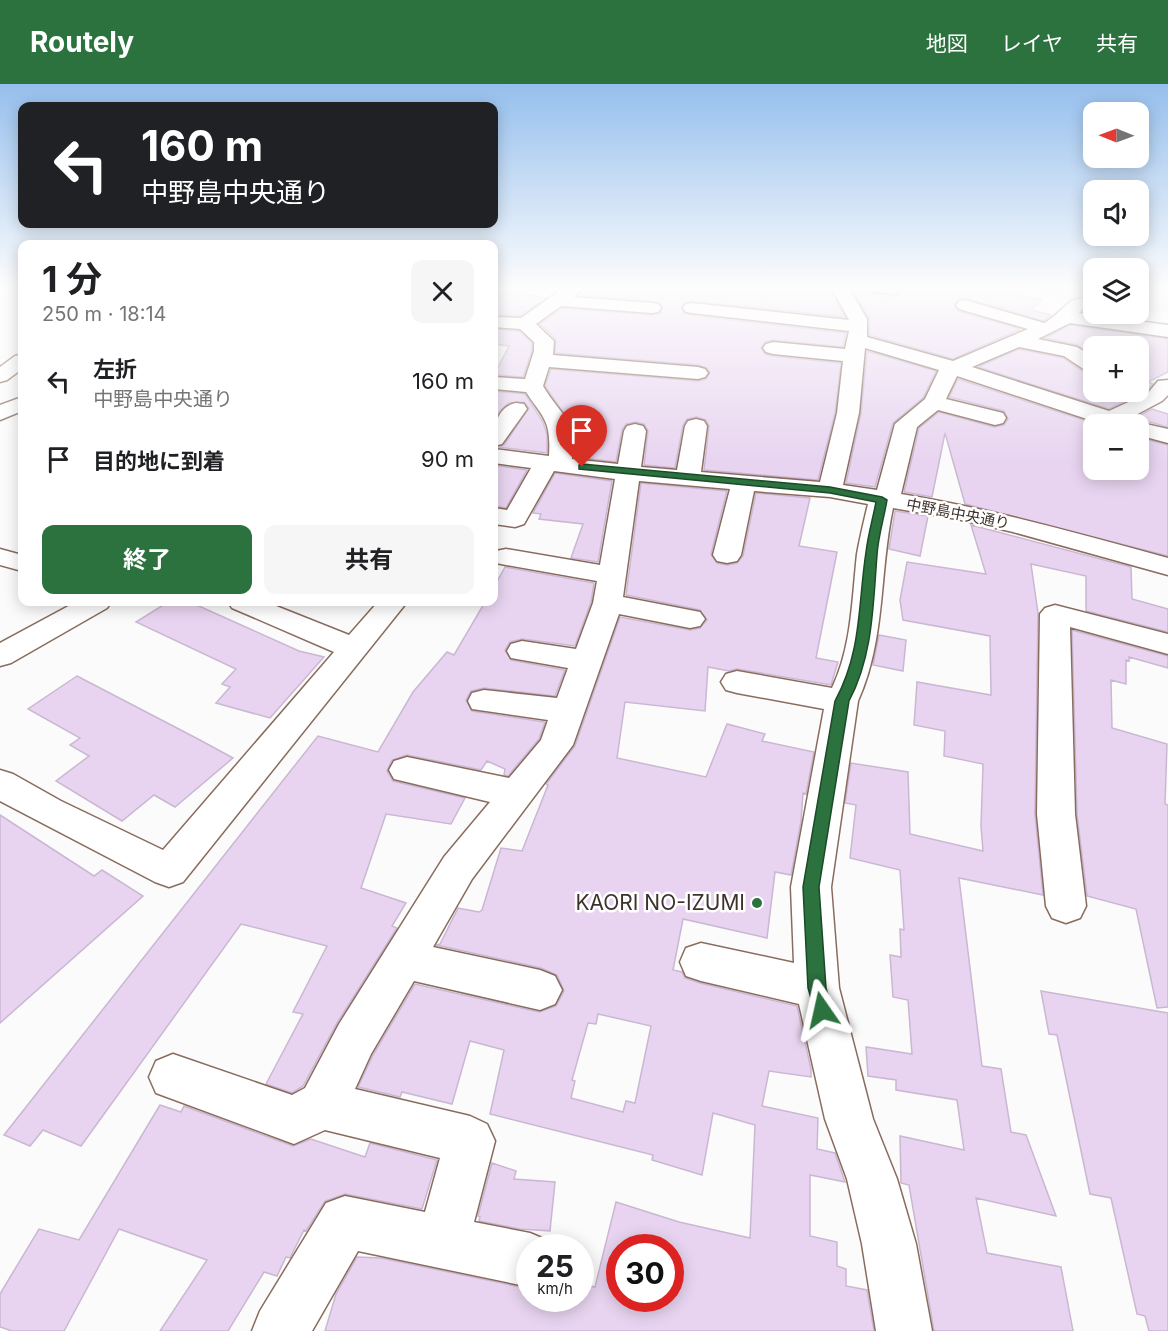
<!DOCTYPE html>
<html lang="ja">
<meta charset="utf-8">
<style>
body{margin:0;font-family:Inter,"Noto Sans JP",sans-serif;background:#f6f6f6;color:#202124;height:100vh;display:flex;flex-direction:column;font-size:22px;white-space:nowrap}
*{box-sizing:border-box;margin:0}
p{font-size:20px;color:#757577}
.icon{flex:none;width:33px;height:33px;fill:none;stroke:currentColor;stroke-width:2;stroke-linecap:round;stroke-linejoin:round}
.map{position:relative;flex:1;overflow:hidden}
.drawer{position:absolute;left:18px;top:156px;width:480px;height:366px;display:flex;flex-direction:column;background:#fff;border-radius:12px;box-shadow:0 3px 15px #0003}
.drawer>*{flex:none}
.banner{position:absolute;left:18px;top:18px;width:480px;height:126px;border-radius:12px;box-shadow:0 3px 15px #0003;background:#202124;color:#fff;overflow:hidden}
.needle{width:39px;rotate:271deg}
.tools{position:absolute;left:1083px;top:18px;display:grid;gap:12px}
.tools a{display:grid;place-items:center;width:66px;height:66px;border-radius:12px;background:#fff;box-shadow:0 3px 15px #0003;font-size:30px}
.speed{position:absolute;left:516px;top:1150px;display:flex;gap:12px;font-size:30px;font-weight:700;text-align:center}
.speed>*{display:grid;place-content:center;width:78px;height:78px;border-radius:50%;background:#fff;box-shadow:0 3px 15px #0003;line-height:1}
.speed small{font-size:15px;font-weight:400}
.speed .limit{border:9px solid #d22;background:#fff;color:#111}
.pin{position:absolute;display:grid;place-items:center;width:51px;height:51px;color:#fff;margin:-62px -26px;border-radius:50% 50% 50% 0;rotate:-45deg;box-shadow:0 0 6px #0007}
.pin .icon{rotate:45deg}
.me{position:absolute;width:66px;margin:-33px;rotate:349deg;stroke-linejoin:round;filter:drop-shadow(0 0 4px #0008)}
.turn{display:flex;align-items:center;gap:21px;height:126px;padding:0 24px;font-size:27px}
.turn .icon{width:78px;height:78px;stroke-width:2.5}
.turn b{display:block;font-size:42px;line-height:51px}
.round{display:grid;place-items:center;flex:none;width:63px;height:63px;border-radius:12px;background:#f6f6f6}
.overview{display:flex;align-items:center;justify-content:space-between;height:102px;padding:0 24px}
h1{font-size:36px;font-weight:700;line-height:45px}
.action{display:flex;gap:12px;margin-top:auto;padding:12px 24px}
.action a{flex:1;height:69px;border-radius:12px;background:#2b723e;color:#fff;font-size:24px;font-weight:700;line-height:69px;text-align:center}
.action a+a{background:#f6f6f6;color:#202124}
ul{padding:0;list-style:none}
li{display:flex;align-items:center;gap:18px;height:78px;padding:0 24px}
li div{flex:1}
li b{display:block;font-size:22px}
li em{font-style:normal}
header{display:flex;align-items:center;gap:36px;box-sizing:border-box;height:84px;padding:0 30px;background:#2b723e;color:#fff}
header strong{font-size:28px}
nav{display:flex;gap:33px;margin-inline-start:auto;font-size:21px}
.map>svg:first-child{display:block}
</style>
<header>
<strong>Routely</strong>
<nav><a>地図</a><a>レイヤ</a><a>共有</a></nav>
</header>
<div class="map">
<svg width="1168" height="1247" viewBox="0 0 1168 1247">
<rect width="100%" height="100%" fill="#fbfbfb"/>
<path fill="#f6ede9" d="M 983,203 L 1093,203 L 1093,219 L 1042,212 Z
M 1139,203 L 1168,203 L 1168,229 L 1139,225 Z"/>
<path fill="#e8d4f0" stroke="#cab7d2" stroke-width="1.5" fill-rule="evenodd" d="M 679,203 L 829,203 L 845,233 L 692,217 L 684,219 L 681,224 L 684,229 L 692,231 L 846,249 L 843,263 L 773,256 L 765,258 L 761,264 L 765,270 L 773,272 L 841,279 L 835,329 L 818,396 L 704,386 L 709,342 L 706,336 L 697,333 L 687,335 L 683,341 L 675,384 L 644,381 L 648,347 L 644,340 L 636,338 L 626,340 L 622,346 L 616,378 L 574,373 L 571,340 L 545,302 L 551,285 L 698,297 L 706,295 L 710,289 L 707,284 L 698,281 L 555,269 L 556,255 L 540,240 L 562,224 L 652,231 L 660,229 L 663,224 L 660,219 L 652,217 L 579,211 L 586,211 L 589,204 L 680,209 Z
M 851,203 L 866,204 L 870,209 L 891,212 L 899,210 L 901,203 L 1011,203 L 1014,210 L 1041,216 L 1031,226 L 1051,231 L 1044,237 L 966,214 L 959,215 L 954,221 L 958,227 L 1021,245 L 953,275 L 869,251 L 869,234 Z
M 494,205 L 546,214 L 520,232 L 494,231 Z
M 1070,241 L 1168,255 L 1168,288 L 1148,298 L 1153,300 L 1147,307 L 1109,325 L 978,283 L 1019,265 L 1063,274 L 1084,288 L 1094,289 L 1094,308 L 1138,308 L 1138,262 L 1094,262 L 1094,271 L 1077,261 L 1045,254 Z
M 494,245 L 519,247 L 532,259 L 532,267 L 523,293 L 494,291 L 509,262 L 494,260 Z
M 867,267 L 936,287 L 923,314 L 893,339 L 875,403 L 846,399 L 861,329 Z
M 958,295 L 1096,340 L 1094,340 L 1094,386 L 1138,386 L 1138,353 L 1168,361 L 1168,472 L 965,420 L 945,349 L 932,413 L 904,408 L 919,344 L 939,328 L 994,343 L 1004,341 L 1008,335 L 1004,327 L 949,313 Z
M 494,307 L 525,310 L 543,338 L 547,351 L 547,369 L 498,363 L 504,361 L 529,324 L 524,318 L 509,319 L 499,328 L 494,341 Z
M 1152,325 L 1168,330 L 1168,343 L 1135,334 Z
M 494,381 L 527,386 L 506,424 L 494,422 Z
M 555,389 L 612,397 L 598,478 L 571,474 L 583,440 L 539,435 L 541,430 L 533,429 Z
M 641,399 L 727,407 L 711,470 L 717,479 L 727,481 L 737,479 L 743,472 L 756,409 L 810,414 L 799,462 L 837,468 L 816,574 L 838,578 L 831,601 L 737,585 L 729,587 L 708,583 L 705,627 L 625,618 L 617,674 L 706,693 L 727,640 L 765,650 L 762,657 L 814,668 L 806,710 L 803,709 L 801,737 L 791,791 L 775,788 L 767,854 L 683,835 L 673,886 L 682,888 L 685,894 L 700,899 L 797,922 L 811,985 L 811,993 L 769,987 L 762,1022 L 818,1034 L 817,1065 L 835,1069 L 845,1098 L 810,1091 L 810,1152 L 837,1158 L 837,1182 L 846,1185 L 846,1202 L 867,1206 L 874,1247 L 325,1247 L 336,1210 L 357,1173 L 381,1174 L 530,1205 L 530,1215 L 580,1215 L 580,1200 L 595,1203 L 616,1118 L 679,1138 L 750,1154 L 755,1041 L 713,1029 L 702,1091 L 652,1076 L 653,1071 L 490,1030 L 504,966 L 470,957 L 452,1020 L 402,1008 L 400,1013 L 358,1003 L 373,971 L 415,900 L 539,928 L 556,922 L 564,907 L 557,891 L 541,884 L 436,861 L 440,860 L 458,824 L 479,828 L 482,826 L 501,764 L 522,767 L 548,701 L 546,700 L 575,662 L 620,533 L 690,546 L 700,544 L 707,536 L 700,526 L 626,511 ZM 598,930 L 651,942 L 635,1019 L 626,1017 L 623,1028 L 571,1014 L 575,997 L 572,996 L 588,939 L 596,940 ZM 620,1164 L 670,1164 L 670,1215 L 620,1215 Z
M 895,427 L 928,432 L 920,472 L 889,465 Z
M 971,441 L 1131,483 L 1132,515 L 1168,525 L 1168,548 L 1086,527 L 1086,492 L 1031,480 L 1038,529 L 1035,730 L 1043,811 L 959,794 L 982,982 L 1001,985 L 1011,1048 L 1026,1051 L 1056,1132 L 976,1114 L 987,1169 L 1061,1183 L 1073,1247 L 934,1247 L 909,1101 L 901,1099 L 900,1052 L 964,1066 L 957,1016 L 896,1006 L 896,996 L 868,992 L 866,963 L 912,970 L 908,916 L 893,913 L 890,871 L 901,873 L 900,845 L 904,846 L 900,786 L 850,774 L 856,721 L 845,719 L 851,679 L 908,688 L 910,750 L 983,767 L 981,742 L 983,680 L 944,672 L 945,647 L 914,641 L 917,598 L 991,611 L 990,552 L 903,536 L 900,516 L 907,478 L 986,490 Z
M 505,483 L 594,499 L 591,518 L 575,562 L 522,555 L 510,558 L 505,566 L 511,576 L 565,586 L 555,612 L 484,604 L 471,607 L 466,616 L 472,627 L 545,638 L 539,655 L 508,692 L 504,691 L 505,685 L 487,677 L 481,686 L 407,671 L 392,676 L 387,687 L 393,697 L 465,714 L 451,740 L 386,730 L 361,804 L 406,819 L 392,842 L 397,844 L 337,939 L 303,1002 L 292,1009 L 266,1000 L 303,930 L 293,928 L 327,862 L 241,840 L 81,1062 L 43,1046 L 30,1062 L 4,1051 L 318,652 L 378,668 L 413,608 L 447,568 L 454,571 L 485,518 L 494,518 L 494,503 Z
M 168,518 L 190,518 L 299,567 L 324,573 L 270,634 L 216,619 L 230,603 L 222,600 L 236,585 L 136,538 Z
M 1072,546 L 1168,572 L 1168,584 L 1129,573 L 1129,577 L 1126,576 L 1126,600 L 1111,596 L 1112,644 L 1167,660 L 1165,720 L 1168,721 L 1168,923 L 1157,924 L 1136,825 L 1087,812 L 1077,730 Z
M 879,551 L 906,556 L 903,587 L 873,581 Z
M 77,592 L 198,655 L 233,674 L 175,723 L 154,711 L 122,737 L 56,697 L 89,672 L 70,661 L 80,654 L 28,625 Z
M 0,731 L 94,792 L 102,786 L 143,812 L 0,939 Z
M 1041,907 L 1168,929 L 1168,1247 L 1149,1247 L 1145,1232 L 1137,1230 L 1111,1114 L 1090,1110 L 1057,951 L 1049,950 Z
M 160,1021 L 181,1028 L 184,1022 L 293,1062 L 311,1055 L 365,1073 L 370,1059 L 437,1076 L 422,1125 L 345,1110 L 325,1117 L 306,1147 L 304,1146 L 290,1174 L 286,1173 L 277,1192 L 264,1188 L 228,1247 L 160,1247 L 207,1176 L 119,1145 L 64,1247 L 12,1247 L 0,1243 L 0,1210 L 39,1145 L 79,1156 Z
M 492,1079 L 516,1087 L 514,1095 L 555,1098 L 550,1147 L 520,1145 L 479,1137 L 480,1133 L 478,1132 Z"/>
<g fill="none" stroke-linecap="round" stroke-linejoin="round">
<g stroke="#896c5e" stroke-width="3">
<path id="minor" d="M 565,203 L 585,203 L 574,213 L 652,219 L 658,220 L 661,224 L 658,228 L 652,229 L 561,222 L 536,240 L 554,257 L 553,271 L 698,283 L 705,285 L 708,289 L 705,293 L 698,295 L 549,283 L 543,302 C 564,337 573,328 572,375 L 618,380 L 624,347 L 627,342 L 635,340 L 643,342 L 646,347 L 641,383 L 677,386 L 685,342 L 688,337 L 696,335 L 704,337 L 707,342 L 701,388 L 820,398 L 837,329 L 843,277 L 773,270 L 766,268 L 763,264 L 766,260 L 773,258 L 845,265 L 849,247 L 692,229 L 686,228 L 683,224 L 686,220 L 692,219 L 849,236 L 831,203 L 848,203 L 867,235 L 867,253 L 953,277 L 1028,245 L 959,225 L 956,221 L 959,217 L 965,216 L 1044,239 C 1059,232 1069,211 1085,215 L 1088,219 L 1079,229 L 1168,241 L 1168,253 L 1070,239 L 1038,255 L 1077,263 L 1094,274 L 1092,288 L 1085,286 L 1064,272 L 1019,263 L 972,283 L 1109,327 L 1148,309 L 1158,297 L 1168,296 L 1168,311 L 1162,317 L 1130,334 L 1137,338 L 1168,345 L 1168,359 L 1138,351 L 1138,340 L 1102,340 L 957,292 L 946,315 L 1003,329 L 1006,334 L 1003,339 L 995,341 L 938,326 L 917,343 L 901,410 C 992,425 1079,450 1168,474 L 1168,491 L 1013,448 L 957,435 L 893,424 C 879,489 886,555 858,617 L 831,803 L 839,904 L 873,1035 L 897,1095 L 916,1160 L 932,1247 L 876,1247 L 862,1160 L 847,1095 L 825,1035 L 799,920 L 701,897 L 686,892 L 680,878 L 686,864 L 701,859 L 794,879 L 791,803 L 824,625 L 737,609 L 726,606 L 721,598 L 726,590 L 737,587 L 832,604 C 852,562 852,515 857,470 C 860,453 864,437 868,420 L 830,413 L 754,407 L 741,471 L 737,477 L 727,479 L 717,477 L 713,471 L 730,405 L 639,397 L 623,513 L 700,528 L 705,535 L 700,542 L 690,544 L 619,530 L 573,661 L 472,795 L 433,863 L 540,886 L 555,892 L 562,906 L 555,920 L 540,926 L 414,897 L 371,970 L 355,1005 L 470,1032 L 487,1040 L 495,1057 L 474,1138 L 530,1149 L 549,1157 L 552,1164 L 530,1164 L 530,1203 L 358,1167 L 312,1247 L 252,1247 L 260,1227 L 326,1119 L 345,1112 L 425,1128 L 440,1074 L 325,1046 L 294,1060 L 156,1009 L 149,993 L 156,977 L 173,970 L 292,1011 L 305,1004 L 339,940 L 444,773 L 490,718 L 394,695 L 389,686 L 394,677 L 407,673 L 509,694 L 541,656 L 548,636 L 472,625 L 468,617 L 472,609 L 484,606 L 557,614 L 568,584 L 511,574 L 507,567 L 511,560 L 522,557 L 576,565 L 593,519 L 597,497 L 506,481 L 496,479 L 494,475 L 496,467 L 506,465 L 600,481 L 615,395 L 554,387 L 524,440 L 515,443 L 494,440 L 494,424 L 507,426 L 531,384 L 494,379 L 494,365 L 549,372 C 551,336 544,335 526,308 L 494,305 L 494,293 L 525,295 L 534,267 L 534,258 L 520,245 L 494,243 L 494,233 L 521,234 ZM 865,264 L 939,286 L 925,315 L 895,340 L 877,406 L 843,401 L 859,329 Z
M 868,203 L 898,203 L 900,205 L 897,209 L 891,210 L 870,207 Z
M 22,270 L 22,285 L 7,296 L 0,298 L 0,283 L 15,272 Z
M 22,313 L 22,327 L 0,336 L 0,321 Z
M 516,319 L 524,320 L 527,325 L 502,360 L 494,362 C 494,344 496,323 516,319 Z
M 0,465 L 22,471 L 22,487 L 0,481 Z
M 76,518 L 111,518 L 107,524 L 11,579 L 0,582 L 0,559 Z
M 228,518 L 266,518 L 349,551 L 378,518 L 407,518 L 183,798 L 169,803 L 155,798 L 0,717 L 0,686 L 13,690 L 61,717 L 163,766 L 334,568 L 232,524 Z
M 1055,521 L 1168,550 L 1168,570 L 1070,543 L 1075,730 L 1086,822 L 1080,834 L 1066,839 L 1052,834 L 1046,822 L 1037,730 L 1040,530 L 1045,524 Z"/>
</g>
<use href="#minor" fill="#fff" fill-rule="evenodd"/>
</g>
<linearGradient id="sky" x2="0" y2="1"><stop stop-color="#95bfed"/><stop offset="0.54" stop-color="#fdfdfd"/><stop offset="1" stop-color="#fdfdfd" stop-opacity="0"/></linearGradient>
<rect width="1168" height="378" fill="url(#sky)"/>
<path fill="#2b723e" stroke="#1c4a28" stroke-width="1.5" d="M 582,380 L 830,403 L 882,413 L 887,416 C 884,434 878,453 877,471 C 873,521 873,572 849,617 L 819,803 L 826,904 L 832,926 L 829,932 L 822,935 L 816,932 L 808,904 L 803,803 L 835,617 C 862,568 858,520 866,468 C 868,451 873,434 876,418 L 830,409 L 579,385 L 579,381 Z"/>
<circle fill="#2b723e" stroke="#fff" stroke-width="2" cx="757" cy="819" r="6"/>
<g text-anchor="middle" stroke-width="5" stroke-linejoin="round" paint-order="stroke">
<g font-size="15" fill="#3f322c" stroke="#fff">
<text transform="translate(958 430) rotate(11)" y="5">中野島中央通り</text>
</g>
<g font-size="21" fill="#3f322c" stroke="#fff" text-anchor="end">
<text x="745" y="826">KAORI NO-IZUMI</text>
</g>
</g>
</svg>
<div class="tools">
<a><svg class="needle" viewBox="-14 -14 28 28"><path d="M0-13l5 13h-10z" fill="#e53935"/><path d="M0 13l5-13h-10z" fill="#757577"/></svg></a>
<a><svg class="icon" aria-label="sound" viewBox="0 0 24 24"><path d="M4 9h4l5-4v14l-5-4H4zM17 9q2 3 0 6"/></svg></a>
<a><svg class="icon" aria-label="layers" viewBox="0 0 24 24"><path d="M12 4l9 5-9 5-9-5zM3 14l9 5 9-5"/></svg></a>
<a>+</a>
<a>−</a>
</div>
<div class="speed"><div>25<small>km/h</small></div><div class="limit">30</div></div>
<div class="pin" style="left:582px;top:383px;background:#d93025"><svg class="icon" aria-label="arrive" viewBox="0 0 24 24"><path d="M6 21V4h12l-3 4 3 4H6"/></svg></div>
<svg class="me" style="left:822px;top:926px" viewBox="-20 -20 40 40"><path d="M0-17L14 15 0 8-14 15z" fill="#2b723e" stroke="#fff" stroke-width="4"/></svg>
<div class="banner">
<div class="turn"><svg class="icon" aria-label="left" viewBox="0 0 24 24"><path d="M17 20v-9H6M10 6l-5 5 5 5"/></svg><div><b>160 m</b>中野島中央通り</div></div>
</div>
<section class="drawer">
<div class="overview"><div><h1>1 分</h1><p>250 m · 18:14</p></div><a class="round"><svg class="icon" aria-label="close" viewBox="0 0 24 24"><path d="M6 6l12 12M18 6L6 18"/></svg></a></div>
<ul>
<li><svg class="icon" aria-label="left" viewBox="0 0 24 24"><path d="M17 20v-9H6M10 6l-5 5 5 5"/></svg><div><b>左折</b><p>中野島中央通り</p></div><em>160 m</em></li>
<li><svg class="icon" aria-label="arrive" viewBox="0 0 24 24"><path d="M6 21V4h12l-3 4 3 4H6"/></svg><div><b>目的地に到着</b></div><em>90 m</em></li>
</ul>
<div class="action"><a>終了</a><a>共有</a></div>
</section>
</div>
